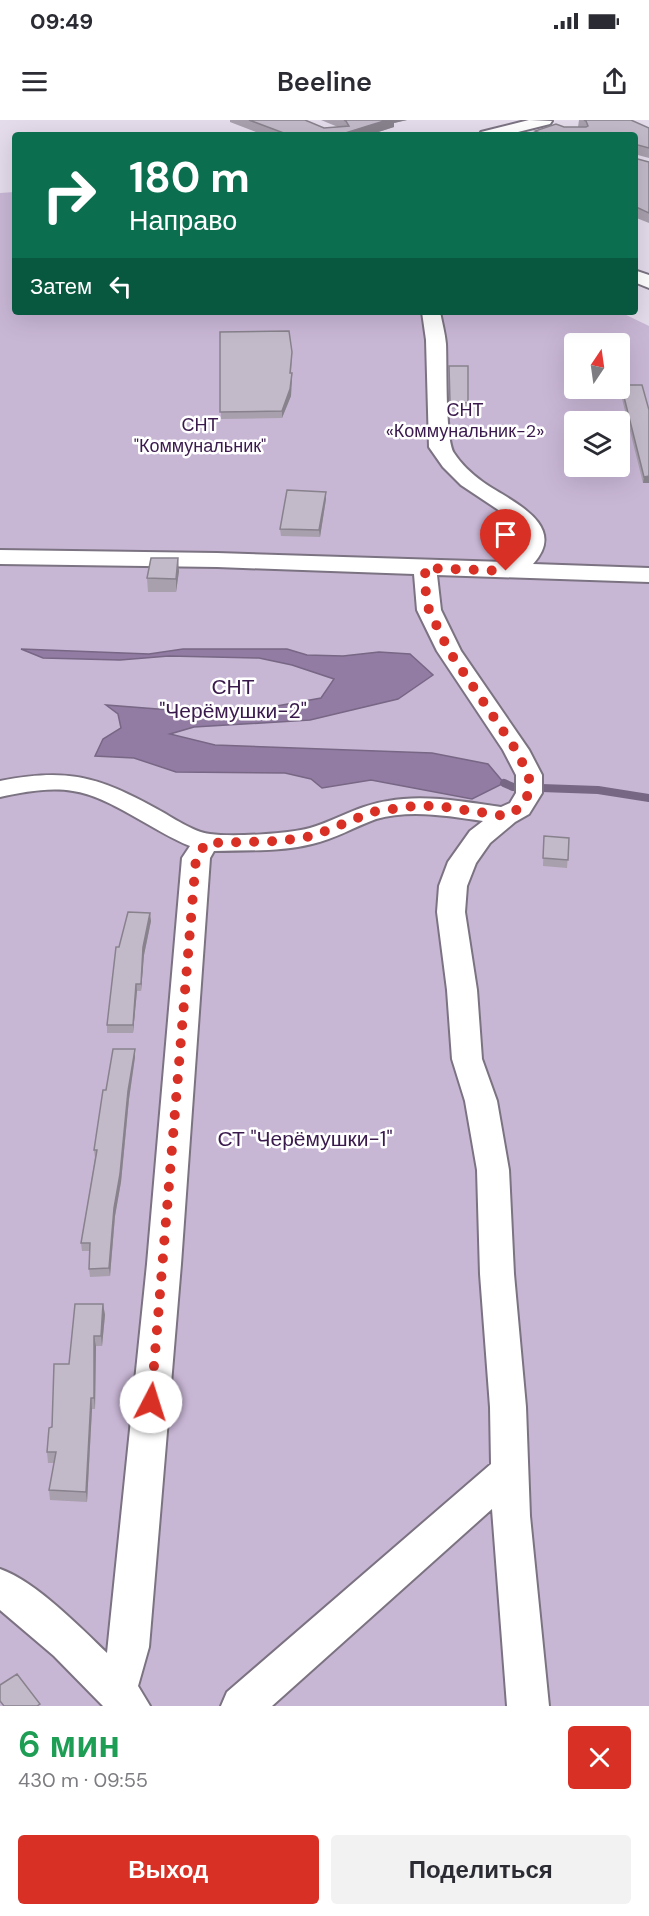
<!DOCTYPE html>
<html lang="ru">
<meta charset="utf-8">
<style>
body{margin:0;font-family:"DM Sans",sans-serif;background:#f2f2f3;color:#2b2b33;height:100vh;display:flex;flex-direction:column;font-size:22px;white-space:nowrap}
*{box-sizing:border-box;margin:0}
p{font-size:20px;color:#7c7c81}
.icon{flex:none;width:33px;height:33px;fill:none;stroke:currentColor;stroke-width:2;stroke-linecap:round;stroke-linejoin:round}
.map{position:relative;height:1586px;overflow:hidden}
.side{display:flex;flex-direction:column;background:#fff;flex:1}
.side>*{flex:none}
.banner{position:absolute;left:12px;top:12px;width:626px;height:183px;border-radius:6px;box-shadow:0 6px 24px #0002;background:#0b6e4f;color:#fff;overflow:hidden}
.needle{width:39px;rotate:13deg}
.fabs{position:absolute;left:564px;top:213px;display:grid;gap:12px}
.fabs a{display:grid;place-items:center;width:66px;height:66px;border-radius:6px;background:#fff;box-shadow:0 6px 24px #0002;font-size:30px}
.pin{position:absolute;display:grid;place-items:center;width:51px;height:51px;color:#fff;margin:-62px -26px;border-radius:50% 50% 50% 0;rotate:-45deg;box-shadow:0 0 6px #0007}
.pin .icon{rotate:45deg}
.me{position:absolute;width:66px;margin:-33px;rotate:5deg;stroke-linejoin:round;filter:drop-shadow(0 0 4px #0008)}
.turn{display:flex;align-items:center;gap:21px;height:126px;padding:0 18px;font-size:27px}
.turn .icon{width:78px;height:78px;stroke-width:2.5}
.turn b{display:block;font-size:42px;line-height:51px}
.then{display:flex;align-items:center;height:57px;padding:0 18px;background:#0003;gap:12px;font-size:22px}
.round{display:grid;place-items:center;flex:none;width:63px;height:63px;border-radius:6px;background:#f2f2f3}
.headline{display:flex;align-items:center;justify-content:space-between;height:102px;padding:0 18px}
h1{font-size:36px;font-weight:600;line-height:45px;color:#1e9e55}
.cta{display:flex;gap:12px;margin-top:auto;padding:12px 18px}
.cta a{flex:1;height:69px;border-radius:6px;background:#d93025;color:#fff;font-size:24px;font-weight:600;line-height:69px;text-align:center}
.cta a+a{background:#f2f2f3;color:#2b2b33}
.status{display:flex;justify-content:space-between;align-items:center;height:42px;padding:0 30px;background:#fff;direction:ltr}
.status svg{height:16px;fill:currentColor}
header{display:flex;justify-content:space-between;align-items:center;height:78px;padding:0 18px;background:#fff;font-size:27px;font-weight:600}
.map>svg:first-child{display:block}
</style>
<div class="status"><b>09:49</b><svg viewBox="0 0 49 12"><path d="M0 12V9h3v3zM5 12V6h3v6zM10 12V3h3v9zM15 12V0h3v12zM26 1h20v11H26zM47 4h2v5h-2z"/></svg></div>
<header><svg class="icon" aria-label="menu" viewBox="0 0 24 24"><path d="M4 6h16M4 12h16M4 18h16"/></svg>Beeline<svg class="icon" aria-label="share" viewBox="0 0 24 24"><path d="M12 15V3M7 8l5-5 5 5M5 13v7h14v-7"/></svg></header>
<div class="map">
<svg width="649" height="1586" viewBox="0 0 649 1586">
<rect width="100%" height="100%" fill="#e4dbeb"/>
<path fill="#c8b6d5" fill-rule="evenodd" d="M 15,72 L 15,192 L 620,192 L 649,206 L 649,1586 L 0,1586 L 0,73 ZM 574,224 L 620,224 L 620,268 L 574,268 ZM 574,302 L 620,302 L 620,346 L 574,346 Z"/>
<path fill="#937ca4" stroke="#776684" stroke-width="1.5" d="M 21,529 L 149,534 L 183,529 L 287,529 L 307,535 L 343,536 L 379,532 L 410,534 L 433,555 L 398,579 L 310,600 L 194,607 L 170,614 L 215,625 L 432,633 L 488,644 L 504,663 L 472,679 L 371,660 L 322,668 L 311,659 L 285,653 L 176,652 L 134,638 L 95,636 L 103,619 L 121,608 L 118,594 L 106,585 L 209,593 L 260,589 L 321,578 L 334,559 L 292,545 L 259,538 L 169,536 L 120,540 L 43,538 Z"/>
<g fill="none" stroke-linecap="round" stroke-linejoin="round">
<path stroke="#776684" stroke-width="8" d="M 504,663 L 513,667 L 598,670 L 649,678"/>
<g stroke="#7b7381" stroke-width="4">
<path id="minor" d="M 529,0 L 552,1 L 550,4 L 506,15 L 479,15 L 481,12 Z
M 634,150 L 649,155 L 649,168 L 634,162 Z
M 422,192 L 440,192 C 442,202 445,213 446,224 C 447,244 445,319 454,333 C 461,344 472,354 483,362 C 508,380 570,404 533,444 L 649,448 L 649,462 L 437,455 L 441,490 L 461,531 L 529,630 L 542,655 L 542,673 L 529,694 L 515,702 L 490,723 L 476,743 L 467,766 L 465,792 L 477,870 L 482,939 L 497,981 L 509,1050 L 514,1154 L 526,1287 L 530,1396 L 549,1586 L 507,1586 L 492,1389 L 272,1586 L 221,1586 L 227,1572 L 491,1344 L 490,1287 L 480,1154 L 477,1050 L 465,981 L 452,939 L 447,870 L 437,792 L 439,766 L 448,742 L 470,711 L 483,701 C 449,696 410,689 376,699 C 354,707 335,719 312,724 C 280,732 247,730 214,731 L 210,738 L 181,1144 L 149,1527 L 138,1566 L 150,1586 L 103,1586 L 54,1536 L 0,1490 L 0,1449 C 35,1461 80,1507 107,1533 L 147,1144 L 182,738 L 190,726 C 154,712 110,676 73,671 C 49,667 24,672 0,677 L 0,661 C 67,648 97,656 157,689 C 172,697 193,712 210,714 C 232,717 289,714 310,708 C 337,700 359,685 388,681 C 425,674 464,682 501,687 L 510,683 L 516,673 L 516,655 L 503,630 L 437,531 L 417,490 L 414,454 L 217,447 L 0,444 L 0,430 L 217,433 L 505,442 L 519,430 L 520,412 L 512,399 L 461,365 L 443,347 L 429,327 L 426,220 Z"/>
</g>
<use href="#minor" fill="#fff" fill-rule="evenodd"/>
</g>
<path fill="#a8a0ad" d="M 230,0 L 305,0 L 324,8 L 338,7 L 321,0 L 407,0 L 394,3 L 394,7 L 369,15 L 264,15 L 230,2 Z
M 579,0 L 631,0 L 649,8 L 649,38 L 634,34 L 634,15 L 534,15 L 535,11 L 564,7 L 578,7 Z
M 634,38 L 649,42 L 649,103 L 634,97 Z
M 220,212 L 292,239 L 291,253 L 292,253 L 292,259 L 291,276 L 282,298 L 221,299 Z
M 468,246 L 468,289 L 450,289 L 449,253 Z
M 621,265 L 649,290 L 649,363 L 643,363 L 620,271 Z
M 326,379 L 320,417 L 281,416 L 280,409 Z
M 179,451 L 176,472 L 148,472 L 147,458 Z
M 544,716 L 569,718 L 567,748 L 543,746 Z
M 151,801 L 144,835 L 141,871 L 137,871 L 133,913 L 107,913 L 107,905 L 119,827 Z
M 135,937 L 129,979 L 121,1062 L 115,1096 L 110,1156 L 90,1157 L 89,1149 L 90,1131 L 82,1131 L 81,1123 L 95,1038 L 94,1030 L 106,970 Z
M 103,1184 L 105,1195 L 102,1226 L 96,1226 L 95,1289 L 92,1289 L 87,1382 L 50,1380 L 49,1370 L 54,1343 L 48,1343 L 47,1332 L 52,1307 L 69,1244 Z"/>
<path fill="#88828d" d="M 387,0 L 407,0 L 394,3 L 394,7 L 369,15 L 339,15 Z
M 292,253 L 291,276 L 282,298 L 282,291 Z
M 649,356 L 649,363 L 643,363 L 644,357 Z
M 326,372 L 326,379 L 320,417 L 319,410 Z
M 178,438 L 179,451 L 176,472 L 176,459 Z
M 150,793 L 151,801 L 144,835 L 141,871 L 141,864 L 143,827 Z
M 136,864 L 137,871 L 133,913 L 133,905 Z
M 135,929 L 135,937 L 129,979 L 121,1062 L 115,1096 L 110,1156 L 109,1148 L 114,1088 L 128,971 Z
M 103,1184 L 105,1195 L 102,1226 L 101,1216 Z
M 94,1216 L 96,1226 L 95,1289 L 94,1278 Z
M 91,1278 L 92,1289 L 87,1382 L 86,1372 Z"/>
<path fill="#c3bac9" stroke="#88828d" stroke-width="1.5" d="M 249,0 L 305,0 L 324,8 L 349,6 L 346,1 L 344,0 L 387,0 L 339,15 L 289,15 Z
M 584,0 L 631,0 L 649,8 L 649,28 L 634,24 L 634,15 L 544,15 L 535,11 L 556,4 L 564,7 L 586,7 L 588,6 L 586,1 Z
M 634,38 L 649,42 L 649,93 L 634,86 Z
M 289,211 L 292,232 L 290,253 L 292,253 L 290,269 L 282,291 L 220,292 L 220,212 Z
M 449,246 L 468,246 L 468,283 L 450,282 Z
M 621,265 L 642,265 L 649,290 L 649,356 L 644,357 Z
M 287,370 L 326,372 L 319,410 L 280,409 Z
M 151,438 L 178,438 L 176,459 L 147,458 Z
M 544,716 L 569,718 L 568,740 L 543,738 Z
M 128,792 L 150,793 L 143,827 L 141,864 L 136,864 L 133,905 L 107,905 L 116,827 L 119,827 Z
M 113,929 L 135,929 L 128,971 L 120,1054 L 114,1088 L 109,1148 L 89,1149 L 90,1123 L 81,1123 L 97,1030 L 94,1030 L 103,970 L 106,970 Z
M 75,1184 L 103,1184 L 101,1216 L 94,1216 L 94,1278 L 91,1278 L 86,1372 L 49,1370 L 56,1332 L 47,1332 L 49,1308 L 52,1307 L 54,1244 L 69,1244 Z
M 17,1554 L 40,1584 L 37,1586 L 4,1586 L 0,1581 L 0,1565 Z"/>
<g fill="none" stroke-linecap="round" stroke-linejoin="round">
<path stroke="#d93025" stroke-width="10" stroke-dasharray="0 18" d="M 151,1282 L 196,738 L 206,723 L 279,721 L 313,716 L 372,692 L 414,686 L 438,686 L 505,696 L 520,688 L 529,673 L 529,656 L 516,630 L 449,531 L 429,490 L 426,478 L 425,448 L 506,451"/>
</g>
<g text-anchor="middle" stroke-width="5" stroke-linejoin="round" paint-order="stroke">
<g font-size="18" fill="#3a1a4d" stroke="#fff">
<text x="465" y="296">СНТ<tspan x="465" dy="21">«Коммунальник-2»</tspan></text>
<text x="200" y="311">СНТ<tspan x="200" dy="21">"Коммунальник"</tspan></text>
</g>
<g font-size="21" fill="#3a1a4d" stroke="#fff">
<text x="233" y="574">СНТ<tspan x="233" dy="24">"Черёмушки-2"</tspan></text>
<text x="305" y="1026">СТ "Черёмушки-1"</text>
</g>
</g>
</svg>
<div class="fabs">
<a><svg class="needle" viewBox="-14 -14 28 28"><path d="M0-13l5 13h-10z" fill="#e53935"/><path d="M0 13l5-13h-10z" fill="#7c7c81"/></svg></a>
<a><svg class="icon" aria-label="layers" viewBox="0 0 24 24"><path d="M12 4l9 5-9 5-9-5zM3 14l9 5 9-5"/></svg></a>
</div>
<div class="pin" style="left:506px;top:451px;background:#d93025"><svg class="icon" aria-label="arrive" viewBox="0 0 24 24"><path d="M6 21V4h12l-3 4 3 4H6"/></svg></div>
<svg class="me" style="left:151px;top:1282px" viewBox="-20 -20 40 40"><circle r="19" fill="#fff"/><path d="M0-13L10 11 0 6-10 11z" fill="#d93025"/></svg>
<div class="banner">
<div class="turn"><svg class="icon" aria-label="right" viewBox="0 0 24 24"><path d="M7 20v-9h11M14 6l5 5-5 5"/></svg><div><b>180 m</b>Направо</div></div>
<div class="then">Затем<svg class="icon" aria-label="left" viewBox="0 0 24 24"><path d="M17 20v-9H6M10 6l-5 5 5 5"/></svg></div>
</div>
</div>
<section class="side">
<div class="headline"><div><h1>6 мин</h1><p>430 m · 09:55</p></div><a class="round" style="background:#d93025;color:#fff"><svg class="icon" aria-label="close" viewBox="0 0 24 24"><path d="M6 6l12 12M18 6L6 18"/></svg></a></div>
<div class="cta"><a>Выход</a><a>Поделиться</a></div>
</section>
